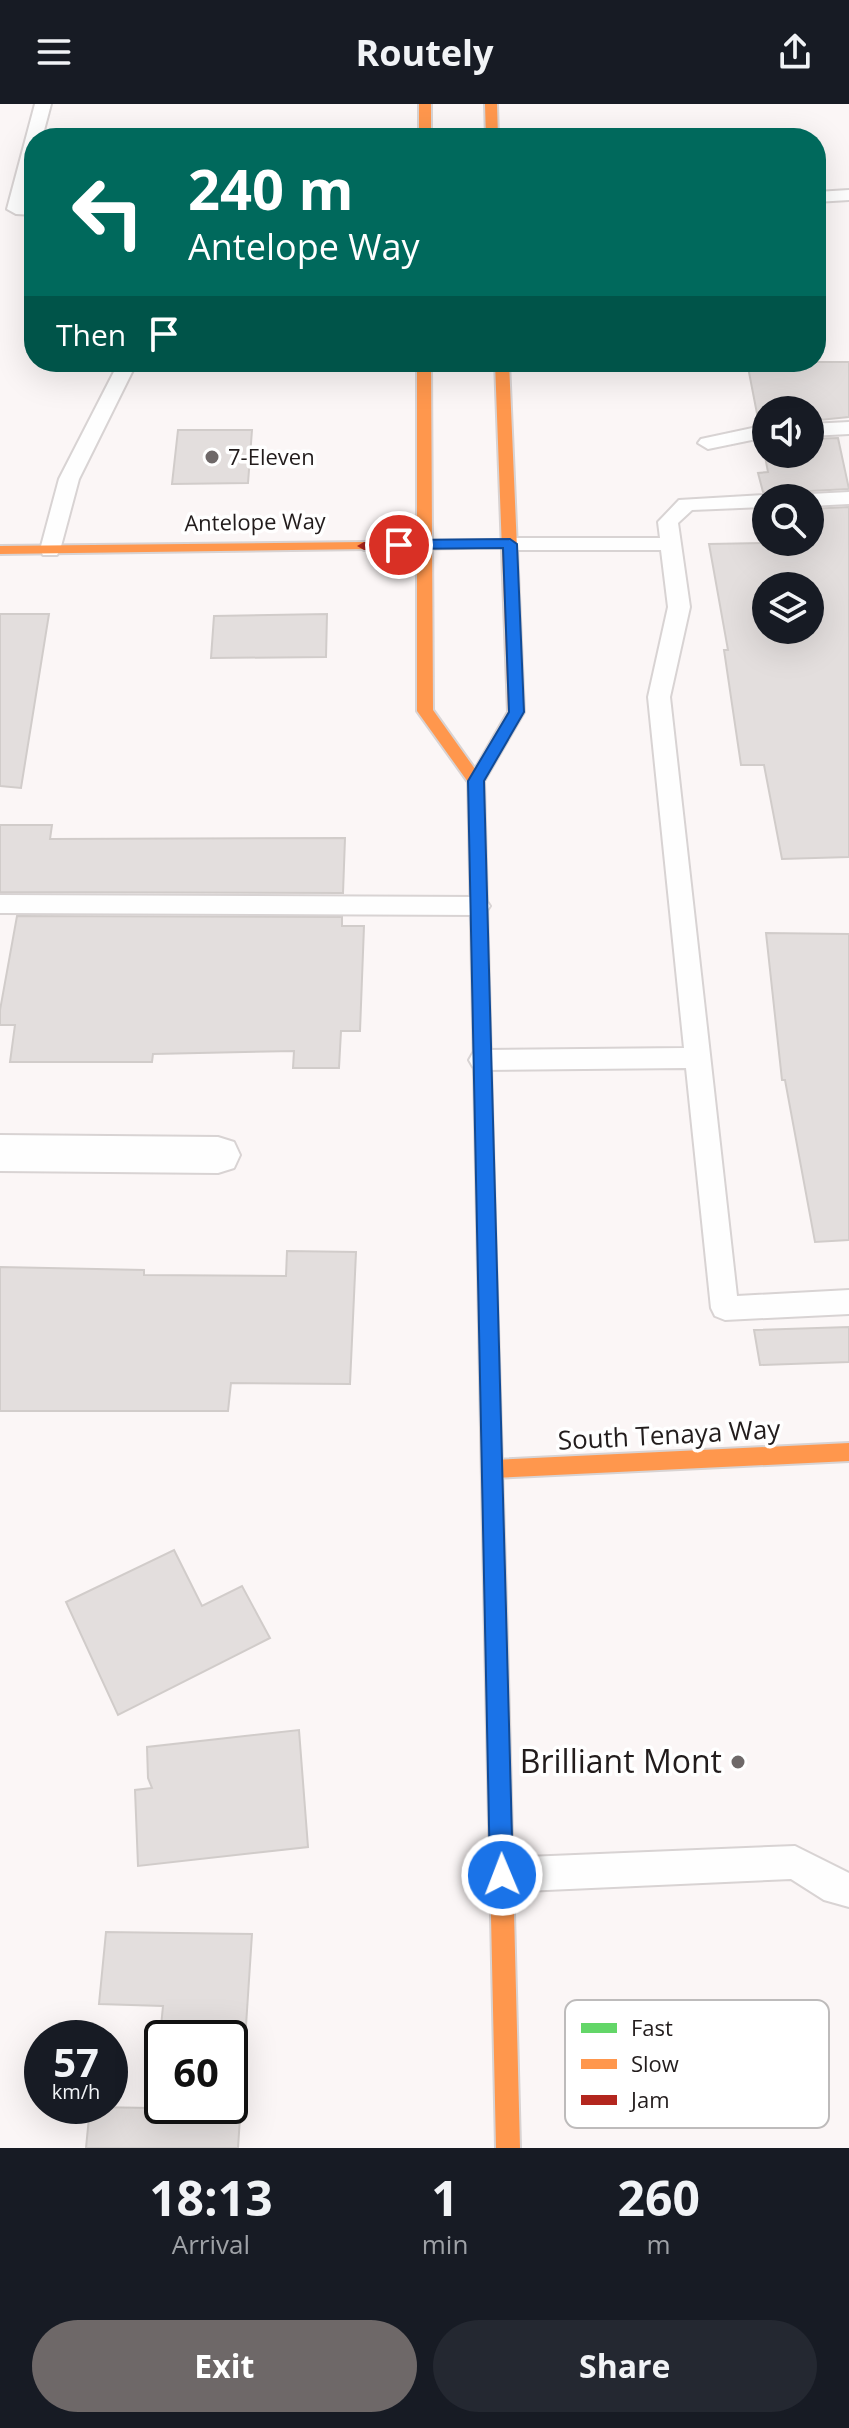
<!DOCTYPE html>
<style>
body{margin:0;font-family:"Open Sans",sans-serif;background:#242831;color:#f1f3f6;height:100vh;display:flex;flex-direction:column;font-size:30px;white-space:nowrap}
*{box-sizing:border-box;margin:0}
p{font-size:26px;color:#9ea1a6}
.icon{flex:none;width:44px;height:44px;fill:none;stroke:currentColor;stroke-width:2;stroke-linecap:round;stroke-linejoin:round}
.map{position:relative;height:2044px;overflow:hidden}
.panel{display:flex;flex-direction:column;background:#171b24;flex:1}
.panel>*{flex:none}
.top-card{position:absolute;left:24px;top:24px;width:802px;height:244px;border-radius:32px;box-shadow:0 8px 32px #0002;background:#00695c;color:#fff;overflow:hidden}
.tools{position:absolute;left:752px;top:292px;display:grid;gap:16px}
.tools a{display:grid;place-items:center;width:72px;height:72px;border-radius:50%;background:#171b24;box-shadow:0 8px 32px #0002;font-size:40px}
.speed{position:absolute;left:24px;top:1916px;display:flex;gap:16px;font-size:40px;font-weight:700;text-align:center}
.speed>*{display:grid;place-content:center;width:104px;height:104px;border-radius:50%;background:#171b24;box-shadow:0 8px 32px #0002;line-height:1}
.speed small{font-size:20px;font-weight:400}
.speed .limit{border:4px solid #111;border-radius:12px;background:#fff;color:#111}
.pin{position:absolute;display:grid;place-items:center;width:68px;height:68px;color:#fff;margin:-34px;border:4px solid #fff;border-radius:50%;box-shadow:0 2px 8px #0007}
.me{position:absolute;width:88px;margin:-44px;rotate:359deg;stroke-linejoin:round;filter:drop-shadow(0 0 6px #0008)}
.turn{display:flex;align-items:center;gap:28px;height:168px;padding:0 32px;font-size:36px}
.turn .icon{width:104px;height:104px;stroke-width:2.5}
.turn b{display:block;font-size:56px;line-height:68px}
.then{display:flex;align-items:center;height:76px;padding:0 32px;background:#0003;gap:16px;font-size:30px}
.eta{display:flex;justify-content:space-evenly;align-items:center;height:136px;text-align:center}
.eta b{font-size:48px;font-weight:700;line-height:56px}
.button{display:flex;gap:16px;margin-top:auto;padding:16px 32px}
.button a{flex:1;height:92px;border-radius:48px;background:#6e6868;color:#fff;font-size:32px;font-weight:700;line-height:92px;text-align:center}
.button a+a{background:#242831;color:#f1f3f6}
header{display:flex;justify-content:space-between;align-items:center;height:104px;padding:0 32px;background:#171b24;font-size:36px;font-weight:700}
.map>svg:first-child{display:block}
</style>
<header><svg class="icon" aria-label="menu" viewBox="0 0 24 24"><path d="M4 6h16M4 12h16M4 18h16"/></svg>Routely<svg class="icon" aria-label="share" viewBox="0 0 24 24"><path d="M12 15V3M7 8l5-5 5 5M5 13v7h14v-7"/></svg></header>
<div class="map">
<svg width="849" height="2044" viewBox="0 0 849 2044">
<rect width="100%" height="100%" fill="#fbf6f6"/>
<path fill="#e3dedd" stroke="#d1ccca" stroke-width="2" fill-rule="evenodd" d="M 747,258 L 849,258 L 849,313 L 810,317 L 810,306 L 766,306 L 766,318 L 759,320 Z
M 178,326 L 252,326 L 248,379 L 172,380 Z
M 838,334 L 849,385 L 810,387 L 798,394 L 777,394 L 763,388 L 758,369 L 768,368 L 762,337 L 766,336 L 766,350 L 810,350 L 810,335 Z
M 849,403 L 849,753 L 782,755 L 764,661 L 741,661 L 724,546 L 728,546 L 709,440 L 810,438 L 810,405 ZM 766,482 L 810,482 L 810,526 L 766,526 Z
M 0,510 L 49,510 L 21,684 L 0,682 Z
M 327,510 L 326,553 L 211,554 L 214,512 Z
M 0,721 L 52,721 L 50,735 L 345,734 L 343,789 L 0,788 Z
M 17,812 L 342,813 L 342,822 L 364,822 L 360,927 L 341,927 L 339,964 L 293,964 L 294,947 L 153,950 L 152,958 L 10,958 L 15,921 L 0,921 L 0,906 Z
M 766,829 L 849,830 L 849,1136 L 815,1138 L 785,976 L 782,976 Z
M 287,1147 L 356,1148 L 350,1280 L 231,1279 L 228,1307 L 0,1307 L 0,1163 L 144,1166 L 144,1171 L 286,1172 Z
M 849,1223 L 849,1258 L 760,1261 L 754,1226 Z
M 174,1446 L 202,1502 L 242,1482 L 270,1534 L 118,1611 L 66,1498 Z
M 299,1626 L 308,1743 L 138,1762 L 135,1686 L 152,1684 L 148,1674 L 147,1643 Z
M 106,1828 L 252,1830 L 238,2044 L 86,2044 L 90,2003 L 153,2004 L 163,1902 L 99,1900 ZM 162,1934 L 230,1934 L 230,2002 L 162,2002 Z"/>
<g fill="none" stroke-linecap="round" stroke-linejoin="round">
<g stroke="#d8d3d3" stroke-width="4">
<path id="lane" d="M 35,0 L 51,0 L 42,34 L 34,34 L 34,68 L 26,100 L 34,101 L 34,111 L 16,110 L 7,105 Z
M 849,86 L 849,96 L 816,98 L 816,88 Z
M 119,258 L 137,258 L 79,375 L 60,446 L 57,451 L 43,451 L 40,446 L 59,375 Z
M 849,318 L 849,330 L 810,332 L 810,320 Z
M 766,321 L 766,333 L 708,345 L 698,339 L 701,335 Z
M 849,388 L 849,400 L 810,402 L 810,394 L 801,394 L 810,390 Z
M 766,391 L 774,394 L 766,394 L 766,403 L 692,406 L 678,419 L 690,503 L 670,593 L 737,1192 L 849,1186 L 849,1210 L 725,1216 L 715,1212 L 711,1204 L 686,964 L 482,966 L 473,963 L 469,956 L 473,949 L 482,946 L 684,944 L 648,593 L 668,503 L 661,446 L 510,446 L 500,440 L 510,434 L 660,434 L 658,418 L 679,396 Z
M 0,791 L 478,793 L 486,796 L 490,802 L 486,808 L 478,811 L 0,809 Z
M 795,1742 L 849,1769 L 849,1803 L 824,1796 L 791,1775 L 502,1788 L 490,1783 L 485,1771 L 490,1759 L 502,1754 Z"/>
</g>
<g stroke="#d8d3d3" stroke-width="4">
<path id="street" d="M 0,1031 L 218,1033 L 234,1038 L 240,1051 L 234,1064 L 218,1069 L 0,1067 Z"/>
</g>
<g stroke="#d8d3d3" stroke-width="4">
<path id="fast" d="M 477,714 L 485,720 L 495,1117 L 493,1122 L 486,1125 L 479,1122 L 477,1117 L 469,720 Z"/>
</g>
<g stroke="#d8d3d3" stroke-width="4">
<path id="slow" d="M 419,0 L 431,0 L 431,34 L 419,34 Z
M 485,0 L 497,0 L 498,34 L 486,34 Z
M 417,258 L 431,258 L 433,606 L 475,665 L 508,608 L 495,258 L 509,258 L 524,608 L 484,677 L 485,720 L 477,726 L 469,720 L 468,678 L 417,607 Z
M 364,438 L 371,442 L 369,445 L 0,450 L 0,442 Z
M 849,1339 L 849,1357 L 492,1374 L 485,1371 L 482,1365 L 485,1359 L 492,1356 Z
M 496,1524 L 504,1527 L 507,1534 L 520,2044 L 496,2044 L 485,1534 L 488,1527 Z"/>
</g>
<g stroke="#d8d3d3" stroke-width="4">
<path id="jam" d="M 510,436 L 517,440 L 515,443 L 364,446 L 357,442 L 364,438 Z
M 486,1109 L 493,1112 L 495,1117 L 507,1534 L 504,1541 L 496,1544 L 488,1541 L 485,1534 L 477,1117 L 479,1112 Z"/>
</g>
<use href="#lane" fill="#fefefe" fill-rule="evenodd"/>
<use href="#street" fill="#fefefe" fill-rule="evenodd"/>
<use href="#fast" fill="#63d668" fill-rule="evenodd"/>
<use href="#slow" fill="#ff974d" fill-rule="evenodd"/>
<use href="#jam" fill="#b3261e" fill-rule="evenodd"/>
</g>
<path fill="#1a73e8" stroke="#114b97" stroke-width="2" d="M 510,435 L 517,440 L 524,608 L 484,677 L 513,1771 L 510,1779 L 502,1782 L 494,1779 L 490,1771 L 468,677 L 509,608 L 503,444 L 399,445 L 392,441 L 399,436 Z"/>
<g fill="#6e6868" stroke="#fff" stroke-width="3">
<circle cx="212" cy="353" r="8"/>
<circle cx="738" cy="1658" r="8"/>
</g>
<g text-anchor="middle" stroke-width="7" stroke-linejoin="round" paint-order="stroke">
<g font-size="22" fill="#221c1c" stroke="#fff" text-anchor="start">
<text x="228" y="361">7-Eleven</text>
</g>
<g font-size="22" fill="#221c1c" stroke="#fff">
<text transform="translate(255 418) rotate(-1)" y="8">Antelope Way</text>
</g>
<g font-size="26" fill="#221c1c" stroke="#fff">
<text transform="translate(669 1331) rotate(-3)" y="9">South Tenaya Way</text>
</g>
<g font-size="32" fill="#221c1c" stroke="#fff" text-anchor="end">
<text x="722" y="1669">Brilliant Mont</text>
</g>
</g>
<rect x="565" y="1896" width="264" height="128" rx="12" fill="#fff" stroke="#bdbbbb" stroke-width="2"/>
<rect x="581" y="1919" width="36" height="10" fill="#63d668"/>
<rect x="581" y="1955" width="36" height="10" fill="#ff974d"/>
<rect x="581" y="1991" width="36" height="10" fill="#b3261e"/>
<g font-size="22" fill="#221c1c">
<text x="631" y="1932">Fast</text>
<text x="631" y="1968">Slow</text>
<text x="631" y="2004">Jam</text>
</g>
</svg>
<div class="tools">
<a><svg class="icon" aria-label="sound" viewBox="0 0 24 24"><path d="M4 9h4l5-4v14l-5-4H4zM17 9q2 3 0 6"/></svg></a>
<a><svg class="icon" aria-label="search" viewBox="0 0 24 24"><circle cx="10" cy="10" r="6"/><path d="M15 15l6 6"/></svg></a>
<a><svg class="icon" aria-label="layers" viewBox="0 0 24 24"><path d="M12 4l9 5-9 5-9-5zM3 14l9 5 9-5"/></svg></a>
</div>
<div class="speed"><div>57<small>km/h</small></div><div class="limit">60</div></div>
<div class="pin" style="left:399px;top:441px;background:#d93025"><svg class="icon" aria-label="arrive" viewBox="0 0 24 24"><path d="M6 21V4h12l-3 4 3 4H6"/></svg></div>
<svg class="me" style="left:502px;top:1771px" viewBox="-20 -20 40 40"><circle r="17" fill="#1a73e8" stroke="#fff" stroke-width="3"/><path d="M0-11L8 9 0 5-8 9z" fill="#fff"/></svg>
<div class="top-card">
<div class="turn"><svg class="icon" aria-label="left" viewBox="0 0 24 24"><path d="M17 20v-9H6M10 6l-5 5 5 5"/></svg><div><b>240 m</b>Antelope Way</div></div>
<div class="then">Then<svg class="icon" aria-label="arrive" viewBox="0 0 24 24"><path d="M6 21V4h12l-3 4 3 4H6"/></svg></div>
</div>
</div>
<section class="panel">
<div class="eta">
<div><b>18:13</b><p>Arrival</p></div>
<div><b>1</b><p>min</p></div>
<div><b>260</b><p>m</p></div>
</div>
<div class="button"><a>Exit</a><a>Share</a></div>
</section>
